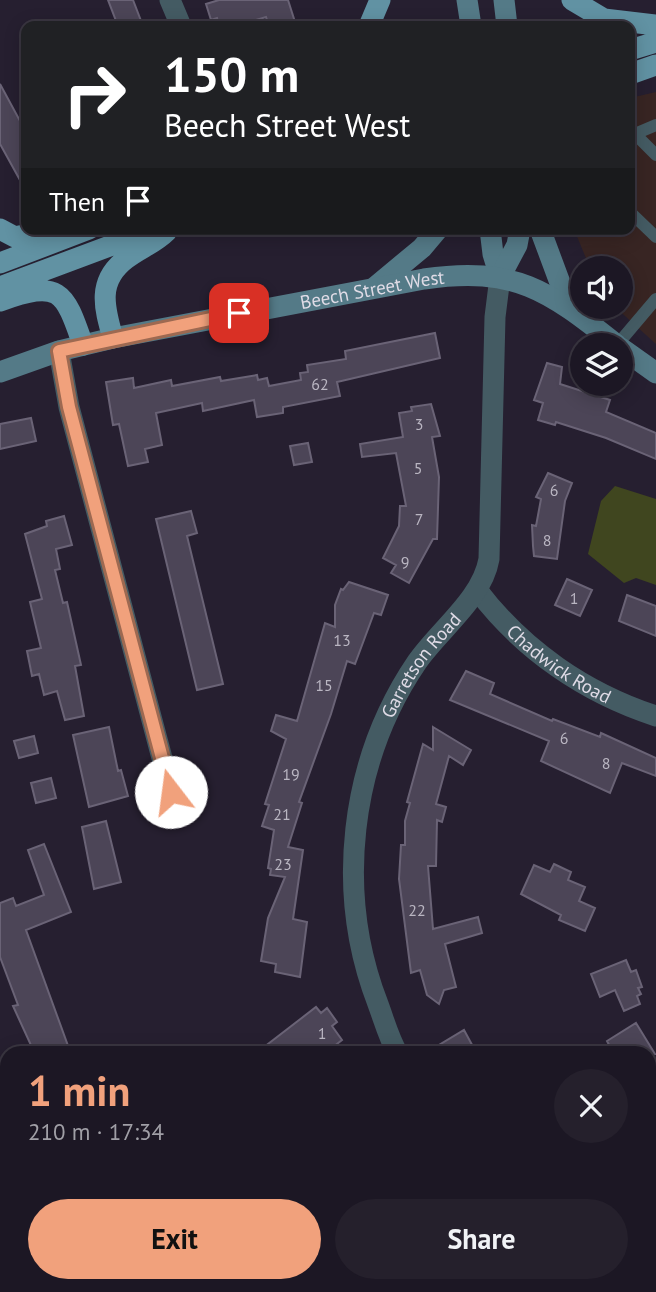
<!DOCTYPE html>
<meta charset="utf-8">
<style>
body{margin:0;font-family:"PT Sans",sans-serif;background:#25202c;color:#f1f3f6;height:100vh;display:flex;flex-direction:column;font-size:26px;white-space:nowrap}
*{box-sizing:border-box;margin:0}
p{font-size:23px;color:#a09fa6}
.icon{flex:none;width:38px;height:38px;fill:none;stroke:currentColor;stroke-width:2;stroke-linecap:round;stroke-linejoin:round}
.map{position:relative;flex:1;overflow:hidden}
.drawer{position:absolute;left:0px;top:1046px;width:656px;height:247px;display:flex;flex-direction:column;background:#1c1724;border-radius:21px 21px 0 0;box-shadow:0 4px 18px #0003,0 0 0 2px #3a3641}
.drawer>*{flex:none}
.hud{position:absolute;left:21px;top:21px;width:614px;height:214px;border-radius:14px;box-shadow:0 4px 18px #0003,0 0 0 2px #3a3641;background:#202124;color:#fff;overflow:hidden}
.fabs{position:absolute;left:570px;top:256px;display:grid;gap:14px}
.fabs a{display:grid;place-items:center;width:63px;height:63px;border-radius:50%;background:#1c1724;box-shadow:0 4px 18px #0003,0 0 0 2px #3a3641;font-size:35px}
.pin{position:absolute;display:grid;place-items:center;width:60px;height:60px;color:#fff;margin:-30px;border-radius:14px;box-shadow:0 4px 10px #0006}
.me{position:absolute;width:77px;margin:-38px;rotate:345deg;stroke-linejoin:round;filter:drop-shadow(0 0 5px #0008)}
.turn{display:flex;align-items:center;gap:24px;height:147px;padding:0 28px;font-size:32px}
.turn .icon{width:91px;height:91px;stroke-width:2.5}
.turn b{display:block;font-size:49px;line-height:60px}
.then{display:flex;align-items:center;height:66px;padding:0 28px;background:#0003;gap:14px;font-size:26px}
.round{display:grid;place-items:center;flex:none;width:74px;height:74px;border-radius:37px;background:#25202c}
.summary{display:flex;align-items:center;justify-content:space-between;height:119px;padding:0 28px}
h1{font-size:42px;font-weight:700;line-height:52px;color:#f1a17c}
.action{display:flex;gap:14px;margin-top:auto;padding:14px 28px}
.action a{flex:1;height:80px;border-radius:42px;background:#f1a17c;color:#111;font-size:28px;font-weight:700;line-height:80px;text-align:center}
.action a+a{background:#25202c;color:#f1f3f6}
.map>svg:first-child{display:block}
</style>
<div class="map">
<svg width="656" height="1292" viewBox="0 0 656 1292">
<rect width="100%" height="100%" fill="#261f30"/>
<path fill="#382523" d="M 656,92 L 656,344 L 614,306 L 621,306 L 621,268 L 590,268 L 574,229 L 630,229 L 630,98 Z"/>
<path fill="#40461f" d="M 615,486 L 656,499 L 656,585 L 636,578 L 624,583 L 588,554 L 601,501 Z
M 0,1252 L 7,1253 L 7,1286 L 87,1286 L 92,1292 L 0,1292 Z"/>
<path fill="#000e10" d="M 332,1286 L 487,1286 L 490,1292 L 306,1292 Z"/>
<path fill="#4c4557" stroke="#6a6376" stroke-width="2" d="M 108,0 L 133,0 L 143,26 L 118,26 Z
M 219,0 L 288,0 L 295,22 L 269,26 L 266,17 L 236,26 L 219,26 L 217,18 L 211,20 L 206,4 Z
M 0,84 L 26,132 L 26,191 L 0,144 Z
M 435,333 L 440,358 L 337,382 L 340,396 L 283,407 L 283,413 L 257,417 L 254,400 L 203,411 L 202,403 L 156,413 L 162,445 L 145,449 L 148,462 L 128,466 L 119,424 L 113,425 L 106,382 L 133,378 L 134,388 L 171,380 L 172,386 L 220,377 L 221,381 L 257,375 L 258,380 L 267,378 L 269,386 L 301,380 L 300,373 L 308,372 L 307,365 L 346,359 L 345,351 Z
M 547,363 L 562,367 L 560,384 L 610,400 L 606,412 L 656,433 L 656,459 L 606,438 L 556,422 L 555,425 L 538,420 L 543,403 L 534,400 Z
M 431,404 L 440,436 L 432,437 L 439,477 L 437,539 L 433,539 L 409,583 L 391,573 L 396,565 L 383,558 L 399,526 L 400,506 L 406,506 L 396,453 L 362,457 L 360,444 L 403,437 L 399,413 L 412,411 L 411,407 Z
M 31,418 L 36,441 L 0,449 L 0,424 Z
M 308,443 L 312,462 L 294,465 L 290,446 Z
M 548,473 L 572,483 L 565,501 L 557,559 L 534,556 L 533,546 L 532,525 L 536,526 L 541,499 L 536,497 Z
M 191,511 L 197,533 L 187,536 L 223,684 L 197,690 L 156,519 Z
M 64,516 L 72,545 L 56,549 L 60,569 L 55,570 L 63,603 L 67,602 L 81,665 L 75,666 L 84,716 L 65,720 L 57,691 L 44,695 L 39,674 L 32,676 L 27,651 L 41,648 L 30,602 L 42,599 L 25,534 L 47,526 L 46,521 Z
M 567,579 L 592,590 L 580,616 L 555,605 Z
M 349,582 L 388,595 L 381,615 L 374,613 L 355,664 L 347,661 L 331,714 L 299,802 L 302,803 L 288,847 L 303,850 L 293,919 L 307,922 L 300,977 L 275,972 L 276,964 L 261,961 L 268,918 L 285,877 L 270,875 L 271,869 L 268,868 L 274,830 L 262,826 L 269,805 L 265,804 L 286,739 L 271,731 L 276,715 L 297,721 L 325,623 L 335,627 L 335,605 L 341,589 L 343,590 Z
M 627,595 L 656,606 L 656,636 L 619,621 Z
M 466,671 L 494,683 L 490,694 L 552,721 L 553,719 L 600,737 L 601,733 L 656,758 L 656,776 L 622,763 L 610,793 L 541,761 L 549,741 L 450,700 Z
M 109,727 L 118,771 L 121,770 L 128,796 L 89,807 L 73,735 Z
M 433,727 L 471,750 L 463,765 L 449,756 L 436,804 L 446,807 L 442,822 L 437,820 L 436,866 L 428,866 L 433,929 L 478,917 L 482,933 L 445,944 L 456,987 L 444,990 L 439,1004 L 427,995 L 420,970 L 411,973 L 399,879 L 401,845 L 405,845 L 405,821 L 410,803 L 407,802 L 423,744 L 433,750 Z
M 34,736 L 38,753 L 19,758 L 14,741 Z
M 51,778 L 56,798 L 36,803 L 31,783 Z
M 106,821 L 121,882 L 94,889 L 82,827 Z
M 44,844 L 71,912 L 26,930 L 71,1054 L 35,1054 L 13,1006 L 18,1005 L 0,957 L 0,903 L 13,898 L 16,906 L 44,895 L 28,850 Z
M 554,864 L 571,872 L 568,880 L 585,887 L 579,901 L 595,908 L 585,931 L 559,920 L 561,915 L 521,894 L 534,865 L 550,872 Z
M 626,960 L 631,972 L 636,970 L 642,987 L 638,988 L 641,994 L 637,996 L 640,1004 L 624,1011 L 615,990 L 600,997 L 591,974 Z
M 316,1007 L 321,1013 L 327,1008 L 337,1022 L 332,1026 L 342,1040 L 324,1054 L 255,1054 Z
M 636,1023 L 655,1054 L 614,1054 L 607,1041 Z
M 464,1030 L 477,1054 L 424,1054 Z"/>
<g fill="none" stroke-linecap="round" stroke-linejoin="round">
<path stroke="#445b63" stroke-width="12" d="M 635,134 L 656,155
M 630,136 L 656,125
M 630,212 L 656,237
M 617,345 L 656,299"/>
<g stroke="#445b63" stroke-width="21">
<path d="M 170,0 L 181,26"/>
<path d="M 59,351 L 69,407 L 171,792"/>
<path id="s1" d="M 478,591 C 523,650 585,693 656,716"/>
<path id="s2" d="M 398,1054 C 389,1039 384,1020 378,1004 C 335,893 349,762 417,662 C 440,629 482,599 489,559 L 495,317 L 500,277"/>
<path d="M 0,1084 L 7,1103"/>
<path d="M 0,1138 L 7,1145"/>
<path d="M 558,1286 L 564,1292"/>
</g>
<g stroke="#547a87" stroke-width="21">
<path d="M 467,0 L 471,26"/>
<path d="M 504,0 L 507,26"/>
<path d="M 490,229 L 493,254 L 500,277"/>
<path d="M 540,229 L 569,307"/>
<path d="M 500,277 L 517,245 L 520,229"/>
<path d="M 375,287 L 422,248 L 438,229"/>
<path d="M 621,348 L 656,373"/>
<path id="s3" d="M 0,372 L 59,351 L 113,338 L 424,279 C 515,266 548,290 617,345"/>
</g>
<path stroke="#6192a3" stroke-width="21" d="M 572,0 L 604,19 L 656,25
M 369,26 L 380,0
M 630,50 L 656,42
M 630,74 L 656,65
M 0,229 L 15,237 L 51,229
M 0,263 L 89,229
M 0,287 L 155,229
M 0,301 C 59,280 64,289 83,345
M 113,338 C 104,307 97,281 126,259 C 140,248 154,244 167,231"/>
</g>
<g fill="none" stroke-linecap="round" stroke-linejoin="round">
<g stroke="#9d6951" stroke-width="18">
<path id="route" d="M 171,792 L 69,407 L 59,351 L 239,313"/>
</g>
<use href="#route" stroke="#f1a17c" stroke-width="12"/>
</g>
<g text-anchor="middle" stroke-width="6" stroke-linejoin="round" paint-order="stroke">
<g font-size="16" fill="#bab6c2">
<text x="320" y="390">62</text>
<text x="419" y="430">3</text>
<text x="418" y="474">5</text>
<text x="554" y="496">6</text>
<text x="419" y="525">7</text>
<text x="547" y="546">8</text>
<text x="405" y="568">9</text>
<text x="574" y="604">1</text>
<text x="342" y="646">13</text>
<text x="324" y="691">15</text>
<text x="564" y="744">6</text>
<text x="606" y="769">8</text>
<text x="291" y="780">19</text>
<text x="282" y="820">21</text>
<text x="283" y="870">23</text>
<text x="417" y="916">22</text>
<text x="322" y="1039">1</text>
</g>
<g font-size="19" fill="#dfdbe6" stroke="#0e0b12">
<text dy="7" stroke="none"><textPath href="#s3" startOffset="382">Beech Street West</textPath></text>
<text dy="7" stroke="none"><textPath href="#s1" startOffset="110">Chadwick Road</textPath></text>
<text dy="7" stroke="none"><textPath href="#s2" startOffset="411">Garretson Road</textPath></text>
</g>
</g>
</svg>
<div class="fabs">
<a><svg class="icon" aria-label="sound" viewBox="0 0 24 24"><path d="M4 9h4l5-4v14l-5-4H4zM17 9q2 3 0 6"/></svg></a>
<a><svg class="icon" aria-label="layers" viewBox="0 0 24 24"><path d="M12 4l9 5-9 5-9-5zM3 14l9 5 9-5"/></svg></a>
</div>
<div class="pin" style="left:239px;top:313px;background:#d93025"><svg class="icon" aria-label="arrive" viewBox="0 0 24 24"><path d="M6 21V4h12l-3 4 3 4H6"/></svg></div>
<svg class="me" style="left:171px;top:792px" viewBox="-20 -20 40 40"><circle r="19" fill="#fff"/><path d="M0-13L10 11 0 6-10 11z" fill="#f1a17c"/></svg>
<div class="hud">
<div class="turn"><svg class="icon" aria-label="right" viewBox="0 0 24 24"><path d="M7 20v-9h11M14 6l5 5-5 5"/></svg><div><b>150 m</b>Beech Street West</div></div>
<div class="then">Then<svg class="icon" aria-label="arrive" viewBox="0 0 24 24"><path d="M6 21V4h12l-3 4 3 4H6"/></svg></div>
</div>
<section class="drawer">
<div class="summary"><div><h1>1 min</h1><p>210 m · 17:34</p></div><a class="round"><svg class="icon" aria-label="close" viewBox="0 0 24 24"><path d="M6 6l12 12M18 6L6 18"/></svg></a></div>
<div class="action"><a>Exit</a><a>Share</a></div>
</section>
</div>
